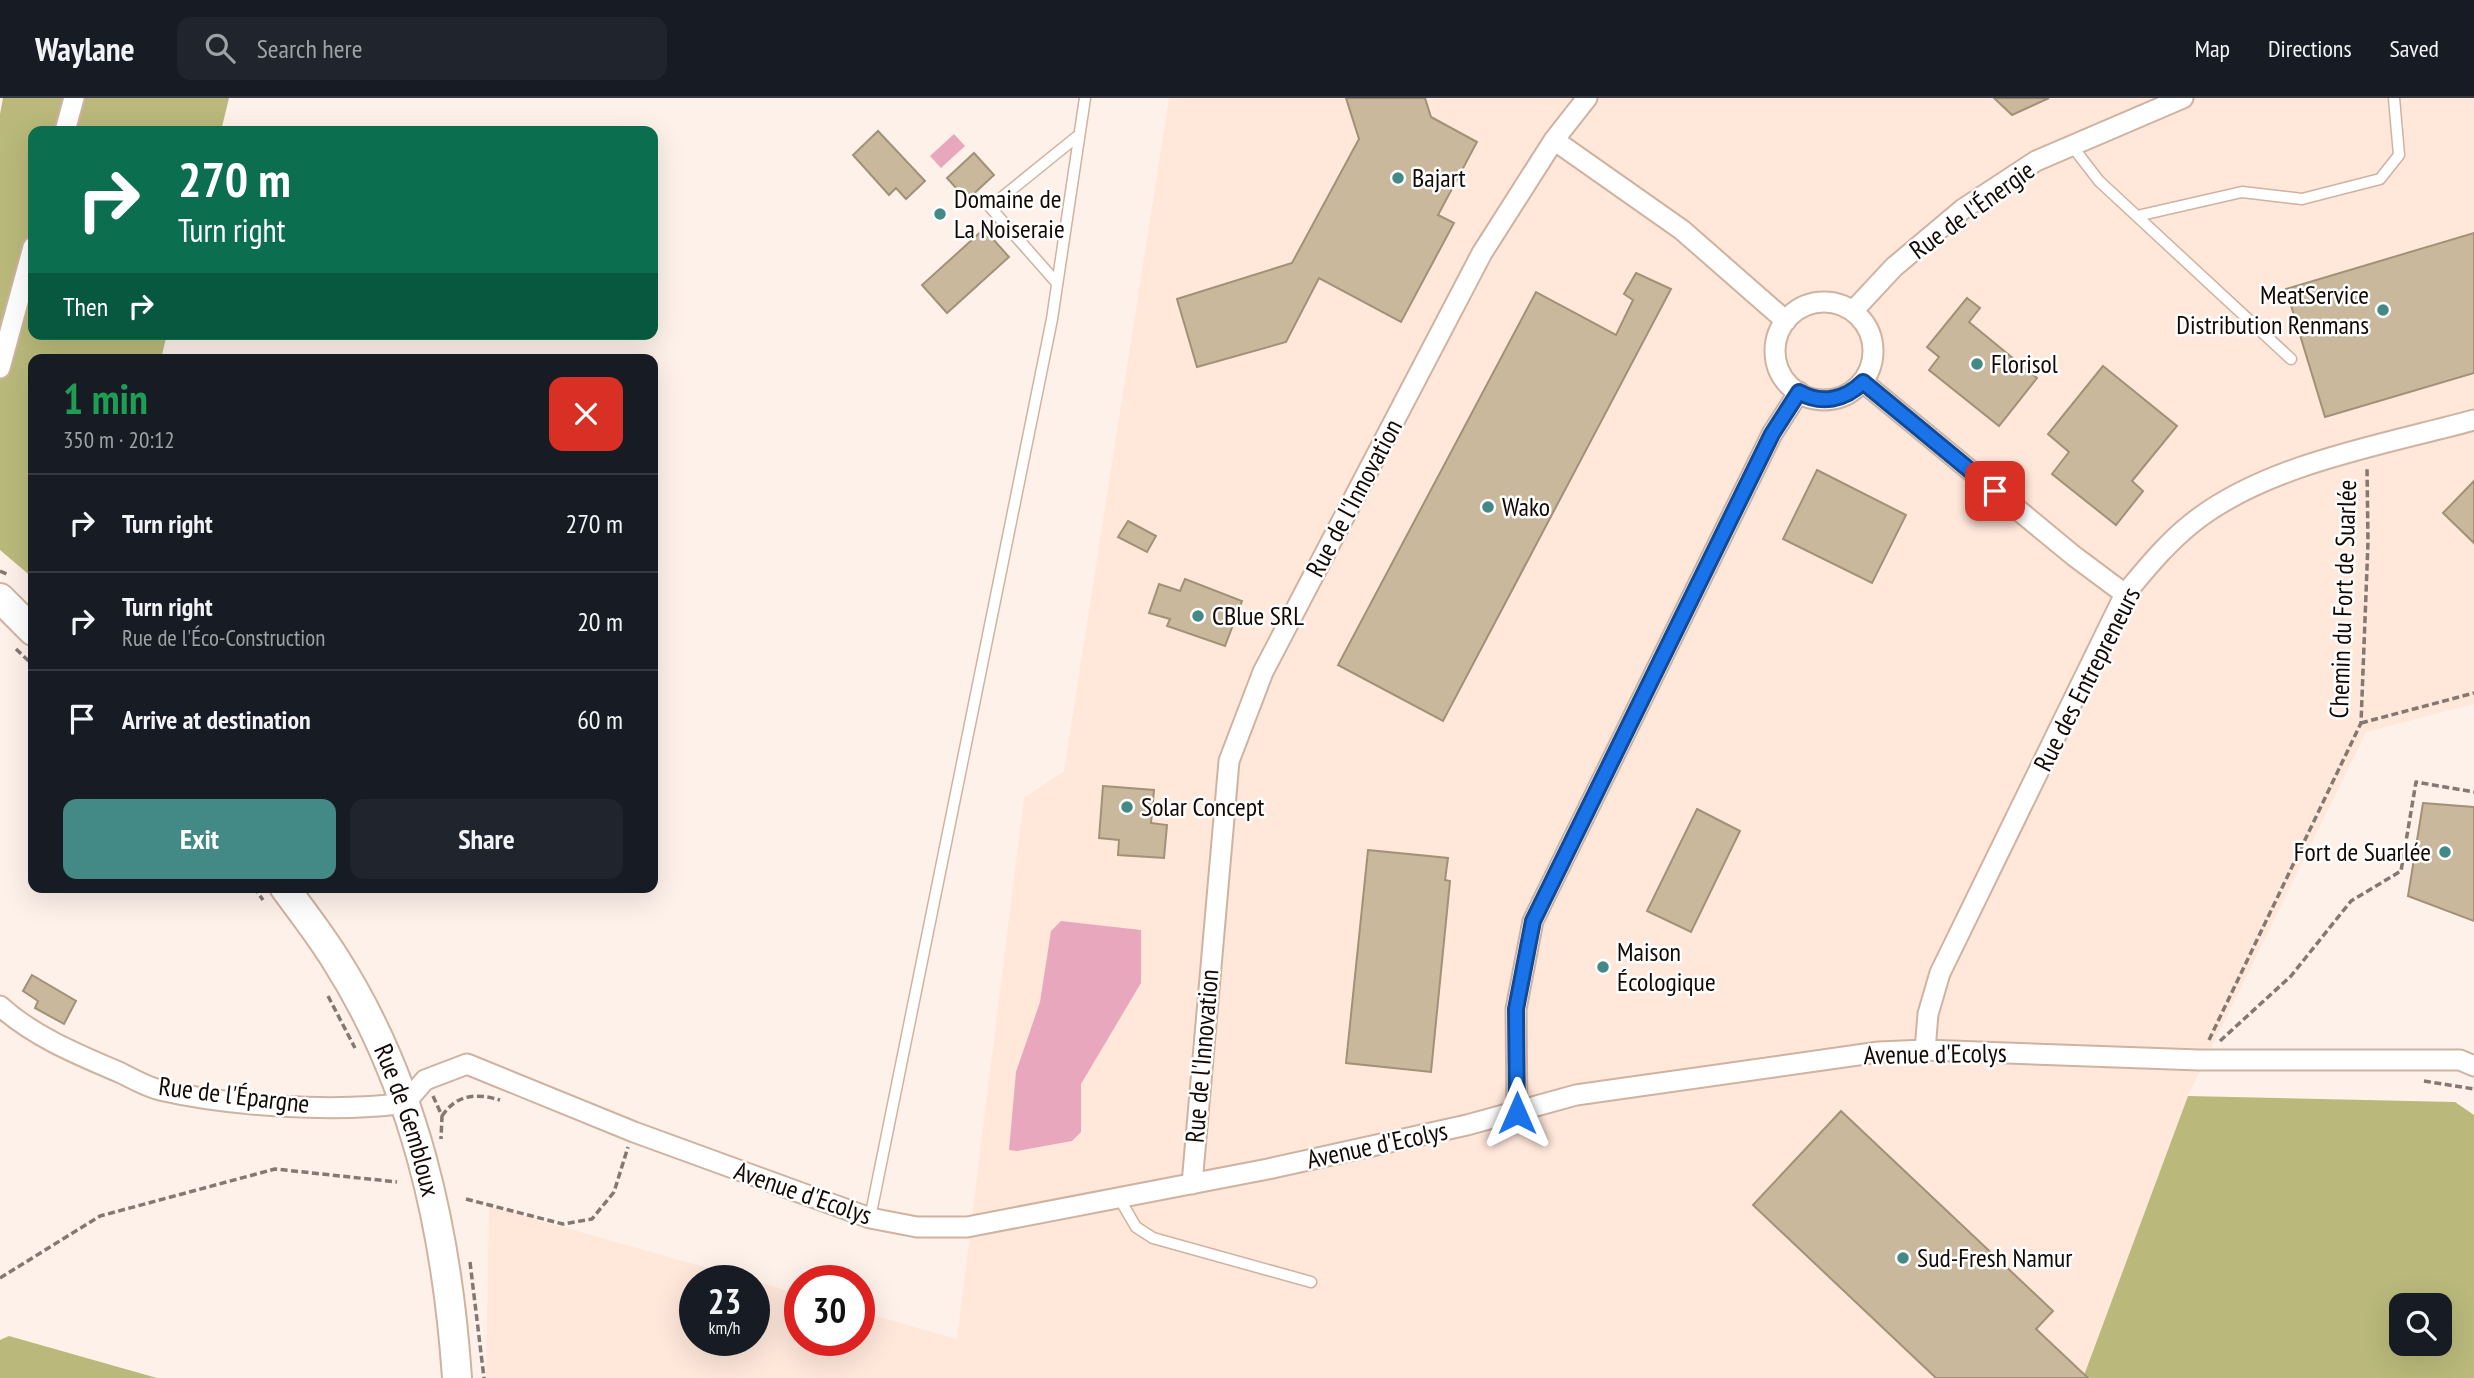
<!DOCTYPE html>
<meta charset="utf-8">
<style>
body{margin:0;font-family:"PT Sans Narrow",sans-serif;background:#20242c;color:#f1f3f6;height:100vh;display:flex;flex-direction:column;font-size:26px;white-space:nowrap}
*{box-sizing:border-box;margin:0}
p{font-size:23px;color:#9ea1a6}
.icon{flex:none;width:38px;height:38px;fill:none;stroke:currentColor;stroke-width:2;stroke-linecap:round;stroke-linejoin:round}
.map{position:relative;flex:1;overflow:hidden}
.panel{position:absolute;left:28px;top:256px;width:630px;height:539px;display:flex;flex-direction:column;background:#171b24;border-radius:14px;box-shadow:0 7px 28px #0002}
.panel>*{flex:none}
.banner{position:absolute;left:28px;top:28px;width:630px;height:214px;border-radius:14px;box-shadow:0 7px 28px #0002;background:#0b6e4f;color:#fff;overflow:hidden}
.fabs{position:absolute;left:2389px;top:1195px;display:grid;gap:14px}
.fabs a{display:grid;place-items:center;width:63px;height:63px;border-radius:14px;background:#171b24;box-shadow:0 7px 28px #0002;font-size:35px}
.speed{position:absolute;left:679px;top:1167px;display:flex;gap:14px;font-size:35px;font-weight:700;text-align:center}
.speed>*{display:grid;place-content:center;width:91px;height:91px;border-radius:50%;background:#171b24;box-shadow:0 7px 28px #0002;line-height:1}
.speed small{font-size:18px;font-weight:400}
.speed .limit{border:10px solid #d22;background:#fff;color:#111}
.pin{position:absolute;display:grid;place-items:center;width:60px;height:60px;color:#fff;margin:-30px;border-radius:14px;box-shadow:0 4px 10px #0006}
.me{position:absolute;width:77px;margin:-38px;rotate:0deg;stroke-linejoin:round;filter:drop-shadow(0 0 5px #0008)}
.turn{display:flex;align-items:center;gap:24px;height:147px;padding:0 35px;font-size:32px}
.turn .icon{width:91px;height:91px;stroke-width:2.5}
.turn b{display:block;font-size:49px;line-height:60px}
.then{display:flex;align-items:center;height:66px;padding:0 35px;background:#0003;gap:14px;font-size:26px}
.round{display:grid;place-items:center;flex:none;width:74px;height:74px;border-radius:14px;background:#20242c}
.headline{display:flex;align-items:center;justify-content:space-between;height:119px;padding:0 35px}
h1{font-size:42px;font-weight:800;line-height:52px;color:#1e9e55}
.action{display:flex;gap:14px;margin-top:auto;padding:14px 35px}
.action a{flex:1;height:80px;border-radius:14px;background:#438a86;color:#fff;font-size:28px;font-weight:800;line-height:80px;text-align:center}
.action a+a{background:#20242c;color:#f1f3f6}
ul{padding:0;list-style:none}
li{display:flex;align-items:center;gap:21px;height:98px;padding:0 35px;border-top:2px solid #363941}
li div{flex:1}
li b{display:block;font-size:26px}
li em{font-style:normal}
header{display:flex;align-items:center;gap:42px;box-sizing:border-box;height:98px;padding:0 35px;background:#171b24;border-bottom:2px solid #363941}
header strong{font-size:33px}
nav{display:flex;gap:38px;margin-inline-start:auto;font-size:24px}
.search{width:490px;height:63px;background:#20242c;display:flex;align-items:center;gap:18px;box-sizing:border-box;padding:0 24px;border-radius:14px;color:#9ea1a6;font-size:26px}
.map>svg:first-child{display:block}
</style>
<header>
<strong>Waylane</strong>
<div class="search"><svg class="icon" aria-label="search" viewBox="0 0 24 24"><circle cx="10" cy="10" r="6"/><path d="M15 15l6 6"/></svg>Search here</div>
<nav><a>Map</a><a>Directions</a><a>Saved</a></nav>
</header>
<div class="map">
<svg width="2474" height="1280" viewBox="0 0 2474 1280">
<rect width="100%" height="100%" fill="#fef1ea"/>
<path fill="#ffe7da" d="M 1169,0 L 2474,0 L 2474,606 L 2366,634 L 2188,998 L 2083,1280 L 486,1280 L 489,1108 L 753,1183 L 695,1183 L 695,1242 L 754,1242 L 754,1183 L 800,1196 L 800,1242 L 859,1242 L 859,1213 L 957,1241 L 1024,700 L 1064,673 Z"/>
<path fill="#bab97b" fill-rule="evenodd" d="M 3,0 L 229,0 L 221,33 L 33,33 L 33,236 L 167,236 L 161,261 L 33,261 L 33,480 L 0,452 L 0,16 Z
M 2188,998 L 2455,1004 L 2474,1017 L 2474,1280 L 2083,1280 ZM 2401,1208 L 2440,1208 L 2440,1246 L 2401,1246 Z
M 9,1238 L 157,1280 L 0,1280 L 0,1242 Z"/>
<path fill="#e9a7be" d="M 954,36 L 965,48 L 941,70 L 930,58 Z
M 1061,823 L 1141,832 L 1141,885 L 1081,986 L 1081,1034 L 1072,1043 L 1017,1053 L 1009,1052 L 1016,974 L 1040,904 L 1051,833 Z"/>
<path fill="#cab89d" stroke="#a19176" stroke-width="2" d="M 1346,0 L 1425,0 L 1431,19 L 1477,44 L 1438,117 L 1454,125 L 1401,224 L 1319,180 L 1286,244 L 1197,269 L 1177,201 L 1292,165 L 1359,41 Z
M 1994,0 L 2049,0 L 2012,17 Z
M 878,33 L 925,83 L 906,101 L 896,90 L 889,97 L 853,57 Z
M 974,55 L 994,77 L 967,102 L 947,80 Z
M 984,131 L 1009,159 L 947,215 L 922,187 Z
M 2474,135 L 2474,275 L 2325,319 L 2286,191 Z
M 1636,175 L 1671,191 L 1443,623 L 1338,567 L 1536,194 L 1616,237 L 1633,202 L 1624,196 Z
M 1967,200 L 1980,210 L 1969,224 L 2037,280 L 1999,328 L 1929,272 L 1939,259 L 1927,249 Z
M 2103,268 L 2177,328 L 2132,383 L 2143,393 L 2116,427 L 2052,376 L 2069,354 L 2048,336 Z
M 1817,372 L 1906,417 L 1872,485 L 1783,441 Z
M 2474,383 L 2474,445 L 2443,415 Z
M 1128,423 L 1156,438 L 1147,454 L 1118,439 Z
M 1185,481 L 1242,503 L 1225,548 L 1167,528 L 1170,521 L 1149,515 L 1159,486 L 1180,493 Z
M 1103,688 L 1154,692 L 1151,725 L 1167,727 L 1164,760 L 1118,757 L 1119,742 L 1099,740 Z
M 2423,705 L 2474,709 L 2474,823 L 2408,798 Z
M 1697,711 L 1740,733 L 1691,834 L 1647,813 Z
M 1368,752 L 1448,760 L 1445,782 L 1450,783 L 1431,974 L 1346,965 Z
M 32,877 L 76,903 L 64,926 L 35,910 L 38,903 L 23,893 Z
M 1841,1013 L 2053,1213 L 2036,1231 L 2088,1280 L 1936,1280 L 1753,1107 Z"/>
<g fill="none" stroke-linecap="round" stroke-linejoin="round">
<g stroke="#d0b2a0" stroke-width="13">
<path id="lane" d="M 2072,48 L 2099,83 L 2291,261
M 2137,118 L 2242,94 L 2302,101 L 2380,81 L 2399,57 L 2394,0
M 1056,184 L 990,109 L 1079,37
M 1119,1100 L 1136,1129 L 1153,1140 L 1311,1184
M 870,1120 L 1052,221 L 1085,0"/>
</g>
<g stroke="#d0b2a0" stroke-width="23">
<path id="street" d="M 65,33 L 74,0
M 1554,42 L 1682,132 L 1786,223
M1775 253a49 49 0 1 1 98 0a49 49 0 1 1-98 0Z
M 1853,213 L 1894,169 L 1963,111 L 2036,63 L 2183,0
M 0,270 L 33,149
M 1863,284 L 2074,458 L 2125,496
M 0,908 C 34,939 79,957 121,975 C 133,981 147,989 160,992 C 229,1008 335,1015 405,1005 L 425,982 L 467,966 L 634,1034 L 870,1120 L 917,1129 L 967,1129 L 1268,1071 L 1467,1027 L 1576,997 L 1879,954 L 1925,952 L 2199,962 L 2460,962 L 2474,968
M 1925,952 L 1928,916 L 1940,875 L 2125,496 C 2146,471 2165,447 2191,426 C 2265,366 2383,347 2474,322
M 1517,1015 L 1516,911 L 1533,823 L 1772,336 L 1799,294
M 1192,1086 L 1229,663 L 1263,574 L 1482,155 L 1554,42 L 1587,0"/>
</g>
<g stroke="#d0b2a0" stroke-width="32">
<g id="secondary">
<path d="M 0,500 L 33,533"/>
<path id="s1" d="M 284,789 C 301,812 319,835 334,859 C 415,985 447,1133 457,1280"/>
</g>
</g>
<path stroke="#837872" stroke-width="3.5" stroke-dasharray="7 3.5" stroke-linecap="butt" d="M 0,473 L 9,477
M 16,551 L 33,567
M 2361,625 L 2474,595
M 254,789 L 263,802
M 328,898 L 355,950
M 2209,942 L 2361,625 L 2368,444 L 2367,369
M 2220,943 L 2291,878 L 2351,803 L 2401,773 L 2416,684 L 2474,694
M 2424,983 L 2474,991
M 433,998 L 442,1018 L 441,1041
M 442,1018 C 457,996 476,995 500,1002
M 466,1101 L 563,1126 L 592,1121 L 614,1094 L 628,1049
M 470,1164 L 484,1280
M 0,1180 L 100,1118 L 275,1071 L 397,1084"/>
<use href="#lane" stroke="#fff" stroke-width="10"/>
<use href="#street" stroke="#fff" stroke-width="19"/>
<use href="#secondary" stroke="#fff" stroke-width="28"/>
</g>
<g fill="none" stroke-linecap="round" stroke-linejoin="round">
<g stroke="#114b97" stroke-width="18">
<path id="route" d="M 1517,1015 L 1516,911 L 1533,823 L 1772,336 L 1799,294 C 1821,307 1845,302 1863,284 L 1995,393"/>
</g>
<use href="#route" stroke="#1a73e8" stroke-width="12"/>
</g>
<g fill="#438a86" stroke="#fff" stroke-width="2.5">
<circle cx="1398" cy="80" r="7"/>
<circle cx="940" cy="116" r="7"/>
<circle cx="2383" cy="212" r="7"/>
<circle cx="1977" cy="266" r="7"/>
<circle cx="1488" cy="409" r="7"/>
<circle cx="1198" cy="518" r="7"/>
<circle cx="1127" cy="709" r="7"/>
<circle cx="2445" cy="754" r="7"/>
<circle cx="1603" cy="869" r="7"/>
<circle cx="1903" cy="1160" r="7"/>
</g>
<g text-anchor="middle" stroke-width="5" stroke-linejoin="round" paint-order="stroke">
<g font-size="26" fill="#140a05" stroke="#fff" text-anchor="start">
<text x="1412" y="89">Bajart</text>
<text x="954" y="110">Domaine de<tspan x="954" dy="30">La Noiseraie</tspan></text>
<text x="2369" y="206" text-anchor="end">MeatService<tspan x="2369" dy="30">Distribution Renmans</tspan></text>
<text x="1991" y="275">Florisol</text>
<text x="1502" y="418">Wako</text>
<text x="1212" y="527">CBlue SRL</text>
<text x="1141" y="718">Solar Concept</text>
<text x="2431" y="763" text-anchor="end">Fort de Suarlée</text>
<text x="1617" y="863">Maison<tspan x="1617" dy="30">Écologique</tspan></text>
<text x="1917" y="1169">Sud-Fresh Namur</text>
</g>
<g font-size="26" fill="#140a05" stroke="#fff">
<text transform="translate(1972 112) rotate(-36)" y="9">Rue de l'Énergie</text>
<text transform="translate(1354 400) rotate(-62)" y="9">Rue de l'Innovation</text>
<text transform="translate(2343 501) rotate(-88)" y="9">Chemin du Fort de Suarlée</text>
<text transform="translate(2087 581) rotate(-63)" y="9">Rue des Entrepreneurs</text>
<text transform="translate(1935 956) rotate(-1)" y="9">Avenue d'Ecolys</text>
<text transform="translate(1202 958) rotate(-85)" y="9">Rue de l'Innovation</text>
<text transform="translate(234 997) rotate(7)" y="9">Rue de l'Épargne</text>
<text dy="9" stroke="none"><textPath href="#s1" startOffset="266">Rue de Gembloux</textPath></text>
<text transform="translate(1377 1047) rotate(-12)" y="9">Avenue d'Ecolys</text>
<text transform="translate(803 1095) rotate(19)" y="9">Avenue d'Ecolys</text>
</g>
</g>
</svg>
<div class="fabs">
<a><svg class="icon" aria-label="search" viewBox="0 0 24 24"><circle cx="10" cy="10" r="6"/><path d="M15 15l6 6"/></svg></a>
</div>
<div class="speed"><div>23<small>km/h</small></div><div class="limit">30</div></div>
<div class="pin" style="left:1995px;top:393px;background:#d93025"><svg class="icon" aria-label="arrive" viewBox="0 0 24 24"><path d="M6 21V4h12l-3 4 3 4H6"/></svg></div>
<svg class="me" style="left:1517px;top:1015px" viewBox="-20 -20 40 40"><path d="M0-17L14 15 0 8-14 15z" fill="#1a73e8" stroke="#fff" stroke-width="4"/></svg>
<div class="banner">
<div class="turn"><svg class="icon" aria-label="right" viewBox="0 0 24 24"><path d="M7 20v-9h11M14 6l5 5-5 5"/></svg><div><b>270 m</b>Turn right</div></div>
<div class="then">Then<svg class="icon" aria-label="right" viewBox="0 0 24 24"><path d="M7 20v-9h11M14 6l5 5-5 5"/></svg></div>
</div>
<section class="panel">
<div class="headline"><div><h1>1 min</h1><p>350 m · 20:12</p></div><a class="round" style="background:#d93025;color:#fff"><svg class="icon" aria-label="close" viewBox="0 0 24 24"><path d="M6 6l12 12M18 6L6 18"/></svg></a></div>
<ul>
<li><svg class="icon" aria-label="right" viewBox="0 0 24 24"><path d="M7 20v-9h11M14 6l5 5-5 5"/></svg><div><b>Turn right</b></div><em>270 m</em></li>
<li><svg class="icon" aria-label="right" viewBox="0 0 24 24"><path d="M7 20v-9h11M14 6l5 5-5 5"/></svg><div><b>Turn right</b><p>Rue de l'Éco-Construction</p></div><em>20 m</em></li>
<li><svg class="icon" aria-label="arrive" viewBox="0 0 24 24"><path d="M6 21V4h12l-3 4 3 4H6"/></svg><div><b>Arrive at destination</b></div><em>60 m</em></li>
</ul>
<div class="action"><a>Exit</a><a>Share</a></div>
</section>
</div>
